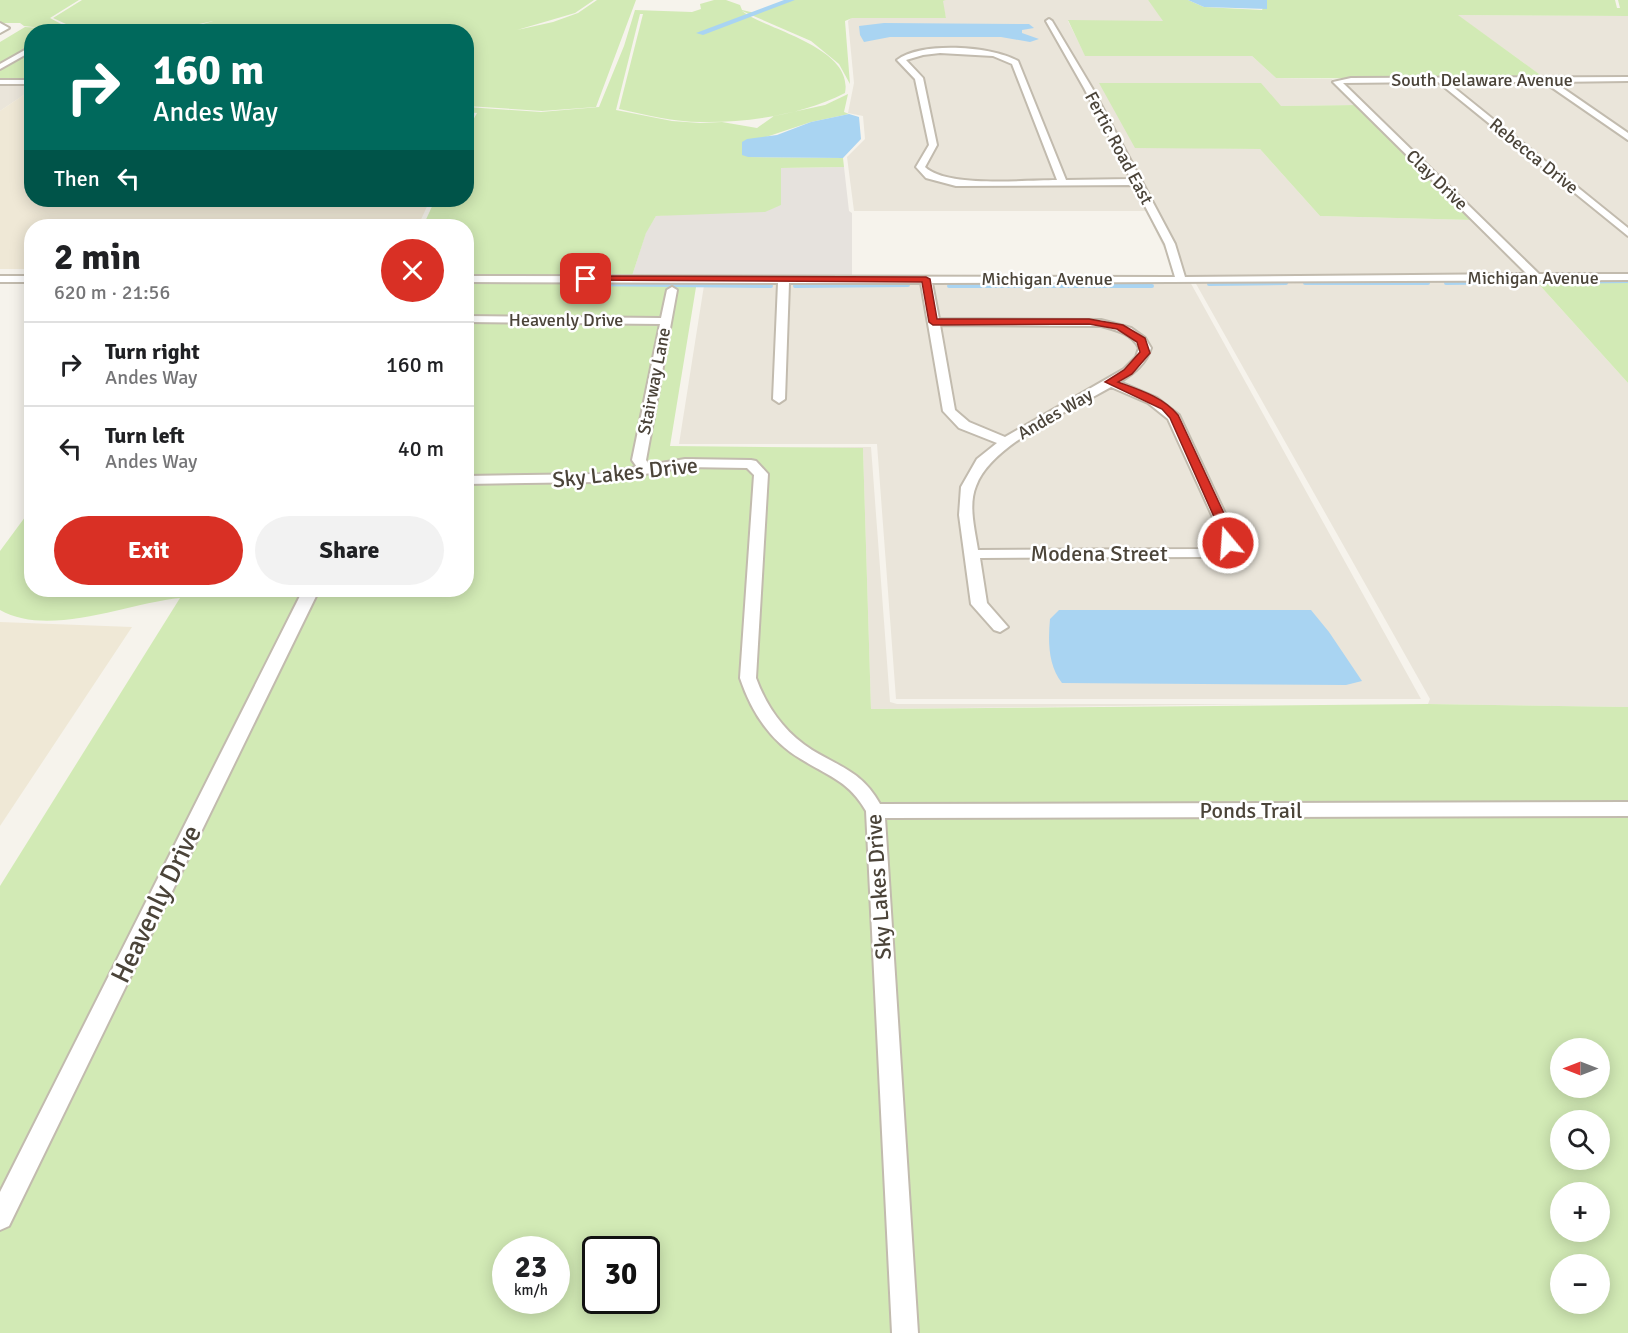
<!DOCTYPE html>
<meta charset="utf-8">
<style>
body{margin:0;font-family:Signika,sans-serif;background:#f2f2f2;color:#202124;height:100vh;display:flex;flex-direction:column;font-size:22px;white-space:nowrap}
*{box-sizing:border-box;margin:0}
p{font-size:20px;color:#757577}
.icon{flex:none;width:33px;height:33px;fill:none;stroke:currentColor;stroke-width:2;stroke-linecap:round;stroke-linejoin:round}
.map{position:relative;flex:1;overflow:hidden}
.sheet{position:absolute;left:24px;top:219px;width:450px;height:378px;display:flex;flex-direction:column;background:#fff;border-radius:24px;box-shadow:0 3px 15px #0003}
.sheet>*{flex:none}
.top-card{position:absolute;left:24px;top:24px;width:450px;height:183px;border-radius:24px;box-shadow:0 3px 15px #0003;background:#00695c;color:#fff;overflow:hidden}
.needle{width:39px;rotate:270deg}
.tools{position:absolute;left:1550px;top:1038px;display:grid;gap:12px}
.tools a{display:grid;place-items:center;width:60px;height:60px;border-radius:50%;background:#fff;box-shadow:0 3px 15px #0003;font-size:30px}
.speed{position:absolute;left:492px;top:1236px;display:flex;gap:12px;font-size:30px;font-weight:700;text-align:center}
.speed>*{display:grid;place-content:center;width:78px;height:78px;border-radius:50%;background:#fff;box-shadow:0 3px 15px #0003;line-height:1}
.speed small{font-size:15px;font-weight:400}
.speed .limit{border:3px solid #111;border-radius:9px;background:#fff;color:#111}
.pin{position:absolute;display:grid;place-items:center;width:51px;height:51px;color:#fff;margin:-26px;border-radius:12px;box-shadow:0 3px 9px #0006}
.me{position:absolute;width:66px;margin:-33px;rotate:342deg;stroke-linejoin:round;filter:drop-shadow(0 0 4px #0008)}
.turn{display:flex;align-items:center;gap:21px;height:126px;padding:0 30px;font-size:27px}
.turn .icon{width:78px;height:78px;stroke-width:2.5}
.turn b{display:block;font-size:42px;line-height:51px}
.then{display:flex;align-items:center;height:57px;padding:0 30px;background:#0003;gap:12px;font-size:22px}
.round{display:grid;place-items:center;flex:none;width:63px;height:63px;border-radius:32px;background:#f2f2f2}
.head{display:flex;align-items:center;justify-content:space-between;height:102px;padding:0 30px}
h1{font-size:36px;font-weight:700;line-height:45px}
.action{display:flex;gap:12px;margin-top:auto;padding:12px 30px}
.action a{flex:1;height:69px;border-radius:36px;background:#d93025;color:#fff;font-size:24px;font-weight:700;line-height:69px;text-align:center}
.action a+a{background:#f2f2f2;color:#202124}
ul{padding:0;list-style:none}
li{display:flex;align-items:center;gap:18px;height:84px;padding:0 30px;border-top:2px solid #e0e0e0}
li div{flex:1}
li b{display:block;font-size:22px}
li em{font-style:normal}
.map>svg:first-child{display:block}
</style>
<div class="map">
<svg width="1628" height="1333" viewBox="0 0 1628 1333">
<rect width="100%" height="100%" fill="#f6f3ec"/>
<path fill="#eae5da" d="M 946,0 L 1148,0 L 1164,21 L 1068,21 L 1085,55 L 1252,56 L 1276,78 L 1332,79 L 1356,105 L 1281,106 L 1135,147 L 1260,149 L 1320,216 L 1473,220 L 1529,275 L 1178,277 L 1147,213 L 1153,212 L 1091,88 L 1051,20 L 1151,211 L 854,211 L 847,157 L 865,139 L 863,116 L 848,113 L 854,83 L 848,21 L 851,18 L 946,18 L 942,1 Z
M 1457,15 L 1628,16 L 1628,134 L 1546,79 Z
M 1545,79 L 1628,137 L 1628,277 L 1537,278 L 1337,82 L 1351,80 Z
M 0,82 L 31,82 L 31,90 L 0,111 Z
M 705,279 L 1189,280 L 1421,699 L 896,699 L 877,444 L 679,444 Z
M 1535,280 L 1628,383 L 1628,707 L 1428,704 L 1430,699 L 1195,282 Z
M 739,447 L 871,447 L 890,702 L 897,704 L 1267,704 L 871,709 L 863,448 Z"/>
<path fill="#e6e2dd" d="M 844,167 L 849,211 L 852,213 L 852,277 L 632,276 L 646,232 L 656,216 L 781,205 L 780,168 Z"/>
<path fill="#efe8d6" d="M 31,90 L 32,200 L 430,200 L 418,226 L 32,226 L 31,269 L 0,269 L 0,111 Z
M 0,622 L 132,627 L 0,826 Z"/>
<path fill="#d2eab5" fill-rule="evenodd" d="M 0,0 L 79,0 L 50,18 L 63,25 L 66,24 L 53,18 L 82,0 L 594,0 L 575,13 L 517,30 L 553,22 L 578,13 L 597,0 L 636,0 L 596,107 L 542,111 L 467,106 L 466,32 L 179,31 L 213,21 L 167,31 L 32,32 L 31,80 L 0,79 L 0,42 L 25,27 L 42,28 L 24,26 L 20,23 L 0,23 Z
M 714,0 L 726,0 L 740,5 L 742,10 L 755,13 L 793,0 L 946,0 L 943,1 L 946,18 L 852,18 L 845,21 L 850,84 L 839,64 L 811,41 L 742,11 C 766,30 854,47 845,93 C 804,114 748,123 701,122 C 674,122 646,115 619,109 L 643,14 L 640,14 L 616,110 L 672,121 L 700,123 L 722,122 L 757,128 L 774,116 L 825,105 L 848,94 L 844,112 L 849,114 L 811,122 L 766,137 L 748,157 L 843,158 L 844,167 L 781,168 L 781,205 L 765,212 L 656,216 L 646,233 L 632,276 L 467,276 L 466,226 L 423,226 L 435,200 L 466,200 L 467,131 L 477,113 L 467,112 L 467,107 L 541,112 L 599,107 L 624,46 L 635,10 L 692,12 L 701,9 L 700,4 Z
M 1148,0 L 1188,0 L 1204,7 L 1262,10 L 1267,0 L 1615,0 L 1617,8 L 1620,8 L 1618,0 L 1628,0 L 1628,16 L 1458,15 L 1546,79 L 1276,78 L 1252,56 L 1085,56 L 1068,20 L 1163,21 Z
M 1099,83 L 1261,83 L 1281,106 L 1356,105 L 1473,220 L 1320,216 L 1260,149 L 1135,148 Z
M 1535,280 L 1628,280 L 1628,383 Z
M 467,281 L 697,281 L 670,446 L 863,448 L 871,709 L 1428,704 L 1628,707 L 1628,1333 L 0,1333 L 0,886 L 180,598 C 128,603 49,638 0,610 L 0,551 L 31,509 L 32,590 L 466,590 ZM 1560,1048 L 1599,1048 L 1599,1088 L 1560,1088 ZM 1560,1120 L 1599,1120 L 1599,1160 L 1560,1160 ZM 1560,1192 L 1599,1192 L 1599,1232 L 1560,1232 ZM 506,1250 L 556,1250 L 556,1300 L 506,1300 ZM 596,1250 L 646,1250 L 646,1300 L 596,1300 ZM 1560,1264 L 1599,1264 L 1599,1304 L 1560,1304 Z"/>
<path fill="#a9d4f2" d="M 1188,0 L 1267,0 L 1267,9 L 1204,7 Z
M 884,23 L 1029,24 L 1034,28 L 1022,30 L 1022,33 L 1039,39 L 1030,42 L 1001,37 L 890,37 L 864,42 L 860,35 L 859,26 Z
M 849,114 L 859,117 L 861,139 L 843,158 L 748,157 L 742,155 L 742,142 L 747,139 L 777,135 L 811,122 Z
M 1059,610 L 1311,610 L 1329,632 L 1362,681 L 1346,685 L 1062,683 C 1048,665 1048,641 1050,619 Z"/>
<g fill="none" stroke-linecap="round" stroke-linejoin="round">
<path stroke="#a9d4f2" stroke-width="4" d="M 1305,283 L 1428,283
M 1446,283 L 1628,281
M 581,284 L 771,286
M 1209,284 L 1286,283
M 795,286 L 908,285
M 949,286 L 1152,286"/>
<path fill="#a9d4f2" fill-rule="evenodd" d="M 784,0 L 795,0 L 703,35 L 696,33 Z"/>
<g stroke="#c2bbae" stroke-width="4">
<path id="minor" d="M 1049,19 L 1052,21 L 1092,88 L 1175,244 L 1185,277 L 1527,274 L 1333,82 L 1351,78 L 1628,77 L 1628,81 L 1554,82 L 1628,133 L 1628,140 L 1544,82 L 1447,82 L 1628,228 L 1628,236 L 1438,82 L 1343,83 L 1539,274 L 1628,274 L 1628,280 L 932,283 L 939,319 L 1101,320 L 1131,328 L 1145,338 L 1151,348 C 1146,364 1134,373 1120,382 L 1157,398 L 1179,415 L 1236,537 L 1227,551 L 1202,557 L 980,558 L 987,603 L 1008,627 L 1000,632 L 994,630 L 971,604 L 959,515 L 961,487 L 977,459 L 997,443 L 959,428 L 943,411 L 921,283 L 789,283 L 785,399 L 779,403 L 773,399 L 778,283 L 466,282 L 466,276 L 1175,277 L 1165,244 L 1134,185 L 956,186 L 926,178 L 916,167 L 929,145 L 915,79 L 897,60 C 921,41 992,46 1018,61 L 1066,180 L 1131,179 L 1084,88 L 1046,21 ZM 940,53 L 993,56 L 1012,64 L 1057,180 C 1025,180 947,188 925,167 L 937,145 L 923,78 L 906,60 L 923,55 ZM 940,325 L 1101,326 C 1115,330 1132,333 1139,348 L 1136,357 L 1124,369 L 1005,437 L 969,422 L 955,410 ZM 1111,387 L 1148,403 L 1168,419 L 1222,537 C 1218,546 1211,547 1202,549 L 978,550 C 975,530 968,505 976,486 C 991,444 1073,409 1111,387 Z
M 0,23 L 9,28 L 0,33 Z
M 32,46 L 32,51 L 0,69 L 0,64 Z
M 0,80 L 32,80 L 32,84 L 0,84 Z
M 0,276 L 32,276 L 32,282 L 0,282 Z
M 672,287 L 677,290 L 646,460 L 649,465 L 685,459 L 751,460 L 756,461 L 768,474 L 756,678 C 767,708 785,733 812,750 C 842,768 862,772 880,804 L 1628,802 L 1628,816 L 885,818 L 918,1333 L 892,1333 L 866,811 C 849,781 828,776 801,759 C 770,741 751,711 740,678 L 754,475 L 747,468 L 685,467 L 599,482 L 466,484 L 466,476 L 599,474 L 637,467 L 632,460 L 660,324 L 466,322 L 466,316 L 661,318 L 667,290 Z
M 303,590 L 319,590 L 9,1226 L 0,1230 L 0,1192 Z"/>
</g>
<use href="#minor" fill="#fff" fill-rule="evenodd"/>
</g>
<path fill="#d93025" stroke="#8d1f18" stroke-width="1.5" d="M 586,276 L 926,277 L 930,279 L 937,319 L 1089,319 L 1123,325 L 1145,338 L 1150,353 L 1132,374 L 1118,382 C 1140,390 1163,397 1178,415 L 1235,537 L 1234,543 L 1228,546 L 1222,543 L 1223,537 L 1170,418 L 1162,409 L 1105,382 L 1124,370 L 1140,352 L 1137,342 L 1117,329 L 1089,324 L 933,325 L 929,322 L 922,282 L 582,280 L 582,277 Z"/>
<g text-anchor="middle" stroke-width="5" stroke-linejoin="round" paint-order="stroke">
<g font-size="18" fill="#4b4439" stroke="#fff">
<text x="1482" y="86">South Delaware Avenue</text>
<text transform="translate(1119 148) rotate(62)" y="6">Fertic Road East</text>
<text transform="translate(1534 156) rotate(39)" y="6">Rebecca Drive</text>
<text transform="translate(1437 180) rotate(44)" y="6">Clay Drive</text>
<text x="1533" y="284">Michigan Avenue</text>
<text x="1047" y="285">Michigan Avenue</text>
<text x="566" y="326">Heavenly Drive</text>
<text transform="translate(654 381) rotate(-79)" y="6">Stairway Lane</text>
<text transform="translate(1055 414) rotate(-30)" y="6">Andes Way</text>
</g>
<g font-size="22" fill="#4b4439" stroke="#fff">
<text transform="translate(625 472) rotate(-6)" y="8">Sky Lakes Drive</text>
<text x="1099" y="561">Modena Street</text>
<text x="1251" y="818">Ponds Trail</text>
<text transform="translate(878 887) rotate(-94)" y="8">Sky Lakes Drive</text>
</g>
<g font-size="27" fill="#4b4439" stroke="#fff">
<text transform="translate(156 904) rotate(-64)" y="9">Heavenly Drive</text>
</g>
</g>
</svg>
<div class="tools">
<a><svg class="needle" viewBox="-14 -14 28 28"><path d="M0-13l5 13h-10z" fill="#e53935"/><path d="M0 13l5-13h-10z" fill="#757577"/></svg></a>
<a><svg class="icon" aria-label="search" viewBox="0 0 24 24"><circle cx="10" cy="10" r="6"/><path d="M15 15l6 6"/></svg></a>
<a>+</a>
<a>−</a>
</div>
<div class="speed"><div>23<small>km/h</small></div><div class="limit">30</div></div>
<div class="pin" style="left:586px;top:279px;background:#d93025"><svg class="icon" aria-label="arrive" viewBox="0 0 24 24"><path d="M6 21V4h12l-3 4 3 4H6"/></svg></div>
<svg class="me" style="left:1228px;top:543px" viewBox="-20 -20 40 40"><circle r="17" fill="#d93025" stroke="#fff" stroke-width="3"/><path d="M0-11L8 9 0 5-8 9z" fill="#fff"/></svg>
<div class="top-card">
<div class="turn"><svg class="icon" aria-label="right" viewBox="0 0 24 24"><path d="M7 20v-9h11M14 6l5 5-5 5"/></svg><div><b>160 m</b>Andes Way</div></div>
<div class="then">Then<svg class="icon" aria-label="left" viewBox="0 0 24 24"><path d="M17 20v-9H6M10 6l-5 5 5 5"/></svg></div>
</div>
<section class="sheet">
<div class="head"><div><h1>2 min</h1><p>620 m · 21:56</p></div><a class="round" style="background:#d93025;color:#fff"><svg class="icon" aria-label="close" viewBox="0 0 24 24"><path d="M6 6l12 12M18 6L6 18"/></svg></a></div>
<ul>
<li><svg class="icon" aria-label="right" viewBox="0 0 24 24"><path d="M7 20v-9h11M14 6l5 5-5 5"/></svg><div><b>Turn right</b><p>Andes Way</p></div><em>160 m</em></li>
<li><svg class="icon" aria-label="left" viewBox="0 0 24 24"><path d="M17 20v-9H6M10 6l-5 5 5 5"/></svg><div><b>Turn left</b><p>Andes Way</p></div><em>40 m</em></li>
</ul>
<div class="action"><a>Exit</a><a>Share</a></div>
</section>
</div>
